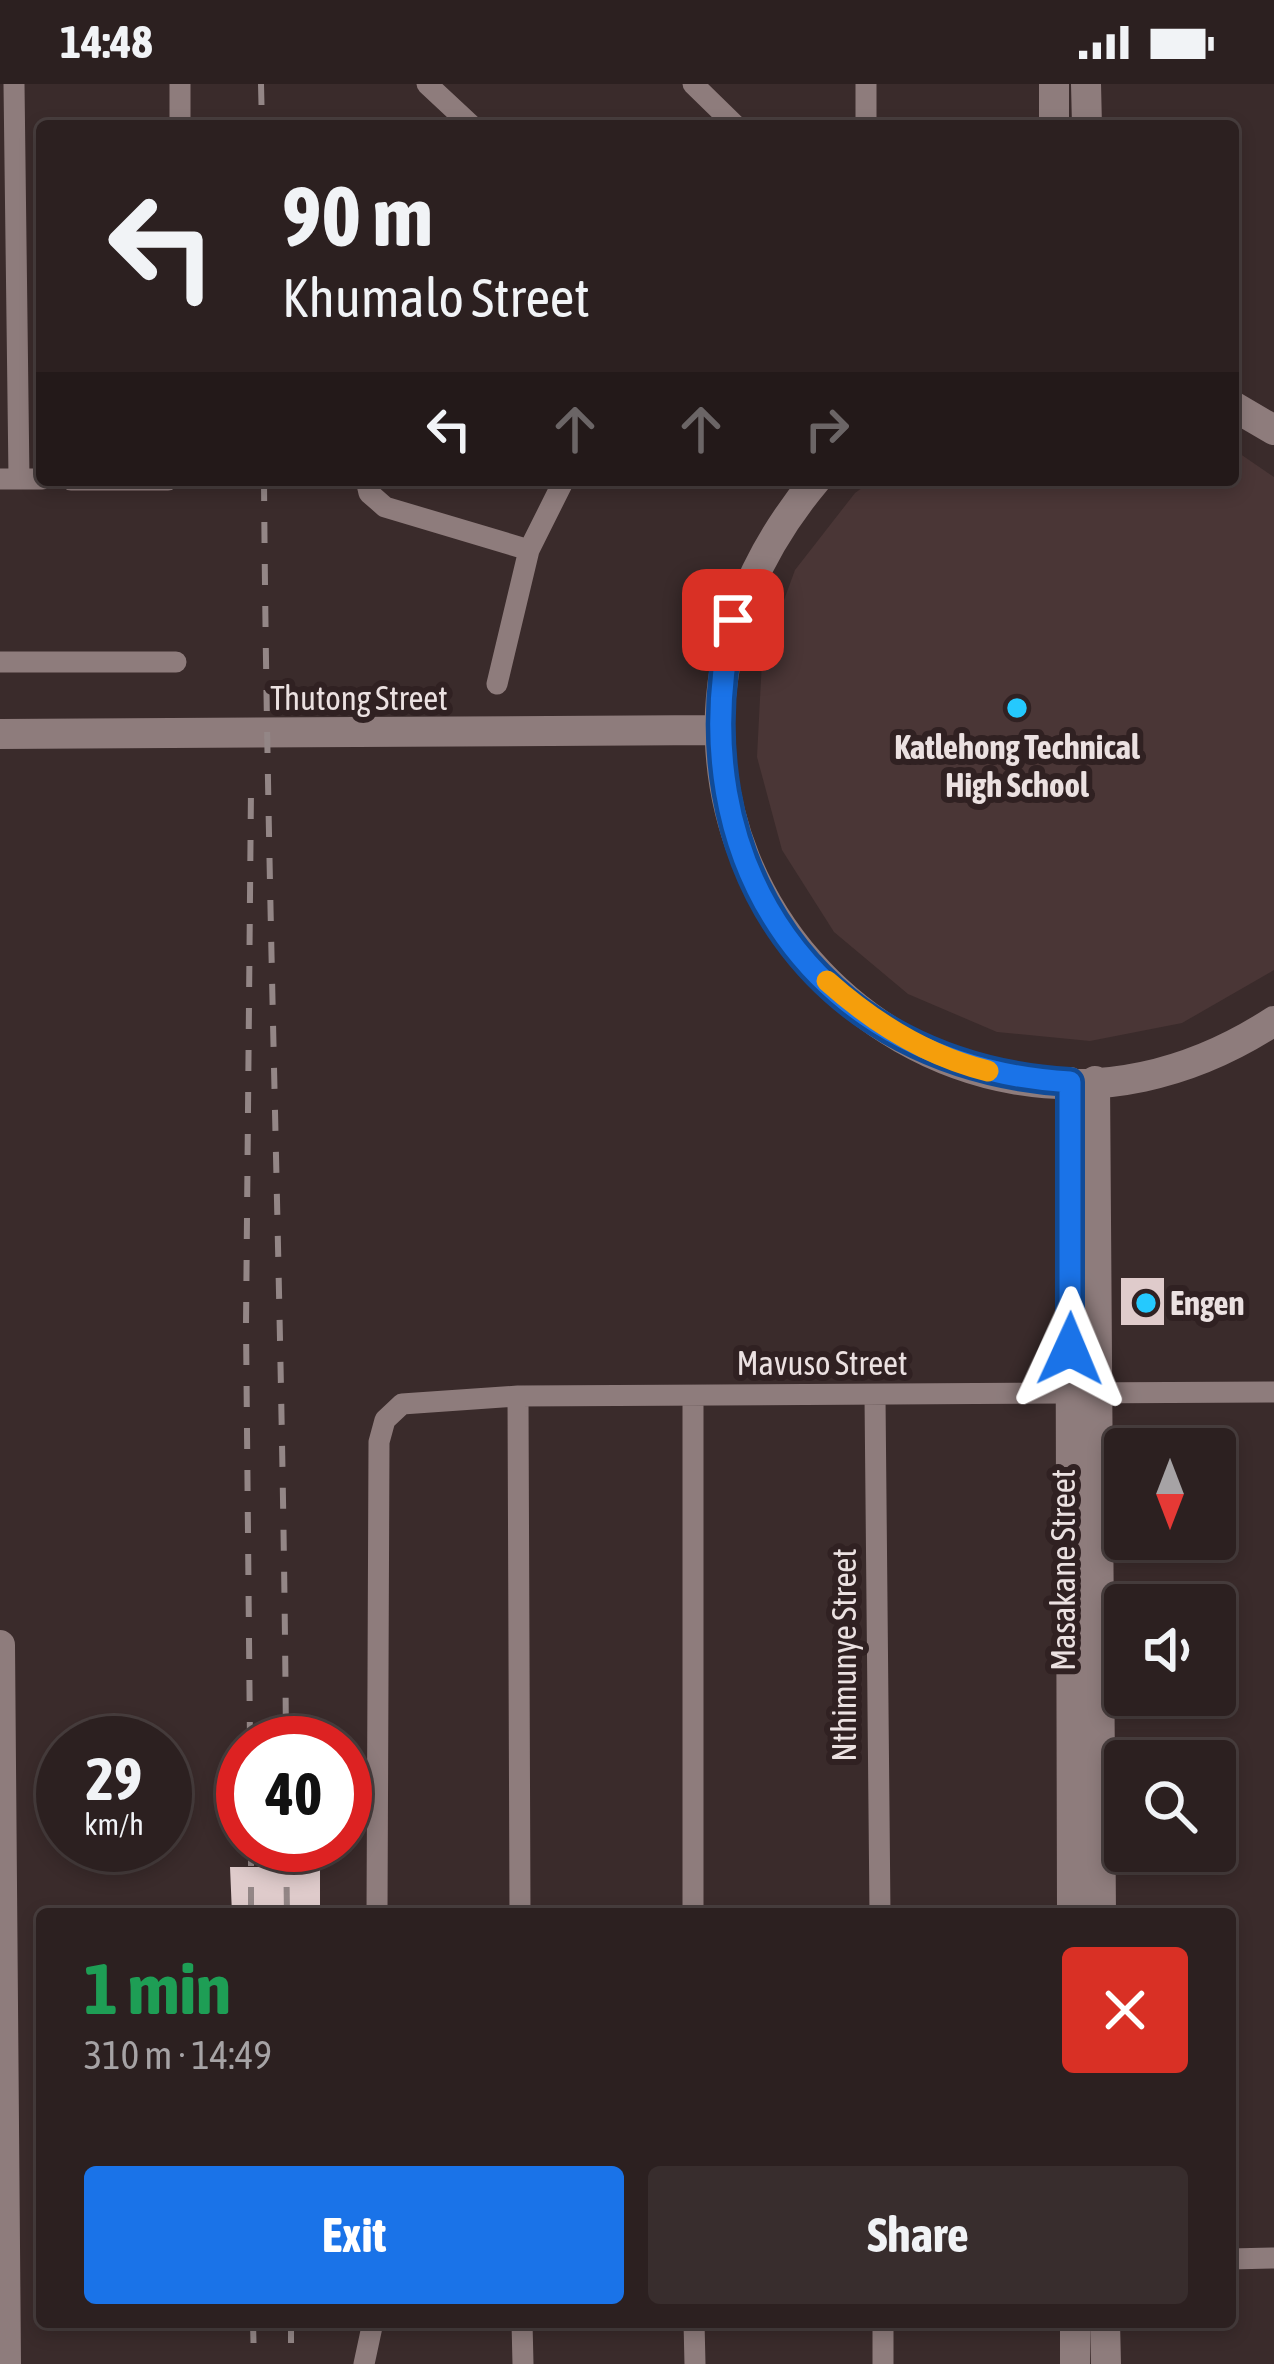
<!DOCTYPE html>
<meta charset="utf-8">
<style>
body{margin:0;font-family:"Asap Condensed",sans-serif;background:#382d2d;color:#f1f3f6;height:100vh;display:flex;flex-direction:column;font-size:45px;white-space:nowrap}
*{box-sizing:border-box;margin:0}
p{font-size:39px;color:#a6a3a5}
.icon{flex:none;width:66px;height:66px;fill:none;stroke:currentColor;stroke-width:2;stroke-linecap:round;stroke-linejoin:round}
.map{position:relative;flex:1;overflow:hidden}
.drawer{position:absolute;left:36px;top:1824px;width:1200px;height:420px;display:flex;flex-direction:column;background:#2c2020;border-radius:12px;box-shadow:0 6px 18px #0003,0 0 0 3px #483e3e}
.drawer>*{flex:none}
.guide{position:absolute;left:36px;top:36px;width:1203px;height:366px;border-radius:12px;box-shadow:0 6px 18px #0003,0 0 0 3px #483e3e;background:#2c2020;color:#f1f3f6;overflow:hidden}
.needle{width:78px;rotate:180deg}
.tools{position:absolute;left:1104px;top:1344px;display:grid;gap:24px}
.tools a{display:grid;place-items:center;width:132px;height:132px;border-radius:12px;background:#2c2020;box-shadow:0 6px 18px #0003,0 0 0 3px #483e3e;font-size:60px}
.speed{position:absolute;left:36px;top:1632px;display:flex;gap:24px;font-size:60px;font-weight:700;text-align:center}
.speed>*{display:grid;place-content:center;width:156px;height:156px;border-radius:50%;background:#2c2020;box-shadow:0 6px 18px #0003,0 0 0 3px #483e3e;line-height:1}
.speed small{font-size:30px;font-weight:400}
.speed .limit{border:18px solid #d22;background:#fff;color:#111}
.pin{position:absolute;display:grid;place-items:center;width:102px;height:102px;color:#fff;margin:-51px;border-radius:24px;box-shadow:0 6px 18px #0006}
.me{position:absolute;width:132px;margin:-66px;rotate:1deg;stroke-linejoin:round;filter:drop-shadow(0 0 9px #0008)}
.turn{display:flex;align-items:center;gap:42px;height:252px;padding:0 48px;font-size:54px}
.turn .icon{width:156px;height:156px;stroke-width:2.5}
.turn b{display:block;font-size:84px;line-height:102px}
.lanes{display:flex;align-items:center;height:114px;padding:0 48px;background:#0003;justify-content:center;gap:60px;direction:ltr}
.lanes .off{opacity:.35}
.round{display:grid;place-items:center;flex:none;width:126px;height:126px;border-radius:12px;background:#382d2d}
.overview{display:flex;align-items:center;justify-content:space-between;height:204px;padding:0 48px}
h1{font-size:72px;font-weight:700;line-height:90px;color:#1e9e55}
.button{display:flex;gap:24px;margin-top:auto;padding:24px 48px}
.button a{flex:1;height:138px;border-radius:12px;background:#1a73e8;color:#fff;font-size:48px;font-weight:700;line-height:138px;text-align:center}
.button a+a{background:#382d2d;color:#f1f3f6}
.status{display:flex;justify-content:space-between;align-items:center;height:84px;padding:0 60px;background:#2c2020;direction:ltr}
.status svg{height:33px;fill:currentColor}
.map>svg:first-child{display:block}
</style>
<div class="status"><b>14:48</b><svg viewBox="0 0 49 12"><path d="M0 12V9h3v3zM5 12V6h3v6zM10 12V3h3v9zM15 12V0h3v12zM26 1h20v11H26zM47 4h2v5h-2z"/></svg></div>
<div class="map">
<svg width="1274" height="2280" viewBox="0 0 1274 2280">
<rect width="100%" height="100%" fill="#3a2b2b"/>
<path fill="#4a3636" d="M 1233,365 L 1274,393 L 1274,886 L 1182,939 L 1090,957 L 997,948 L 908,910 L 834,848 L 782,766 L 757,673 L 762,576 L 795,486 L 855,409 L 873,396 L 1233,396 Z"/>
<path fill="#dfcbcb" d="M 1121,1194 L 1164,1194 L 1164,1241 L 1121,1241 Z
M 230,1783 L 320,1783 L 320,1830 L 232,1830 Z"/>
<g fill="none" stroke-linecap="round" stroke-linejoin="round">
<path stroke="#8e7c7c" stroke-width="21" d="M 14,0 L 19,394
M 180,0 L 180,42
M 427,0 L 472,42
M 693,0 L 736,42
M 866,0 L 866,42
M 0,395 L 42,395
M 71,396 L 168,396
M 366,396 L 369,409 L 385,423 L 529,466
M 0,578 L 176,578
M 497,600 L 529,466 L 564,396
M 518,1312 L 520,1830
M 875,1312 L 880,1830
M 693,1313 L 693,1830
M 377,1830 L 379,1358 L 385,1336 L 402,1320 L 518,1312 L 1274,1308
M 1230,2175 L 1274,2174
M 522,2238 L 523,2280
M 694,2238 L 695,2280
M 883,2238 L 883,2280
M 364,2280 L 373,2238"/>
<path stroke="#8e7c7c" stroke-width="30" d="M 1086,0 L 1087,42
M 1054,42 L 1054,0
M 1233,322 L 1274,346
M 816,396 C 534,733 927,1164 1274,937
M 0,650 L 717,646
M 1095,997 L 1101,1830
M 1070,998 L 1072,1830
M 0,1561 L 6,2280
M 1075,2238 L 1075,2280
M 1105,2238 L 1106,2280"/>
<path stroke="#938686" stroke-width="6" stroke-dasharray="21 21" stroke-linecap="butt" d="M 261,0 L 262,42
M 264,396 C 267,817 283,1238 286,1659
M 250,1659 L 246,1241 L 251,705
M 251,1761 L 251,1830
M 286,1761 L 287,1830
M 253,2238 L 254,2280
M 291,2238 L 291,2280"/>
</g>
<g fill="none" stroke-linecap="round" stroke-linejoin="round">
<g stroke="#114b97" stroke-width="30">
<path id="route" d="M 733,536 C 677,778 817,983 1070,998 L 1070,1265"/>
</g>
<use href="#route" stroke="#1a73e8" stroke-width="21"/>
<path stroke="#f59e0b" stroke-width="21" d="M 827,897 C 874,939 927,972 988,987"/>
</g>
<g fill="#25c9fe" stroke="#302122" stroke-width="4.5">
<circle cx="1017" cy="624" r="12"/>
<circle cx="1146" cy="1219" r="12"/>
</g>
<g text-anchor="middle" stroke-width="12" stroke-linejoin="round" paint-order="stroke">
<g font-size="33" fill="#ebe1e1" stroke="#302122">
<text x="359" y="626">Thutong Street</text>
<text x="822" y="1291">Mavuso Street</text>
<text transform="translate(1063 1486) rotate(-90)" y="12">Masakane Street</text>
<text transform="translate(844 1571) rotate(-90)" y="12">Nthimunye Street</text>
</g>
<g font-size="33" font-weight="bold" fill="#ebe1e1" stroke="#302122">
<text x="1017" y="675">Katlehong Technical<tspan x="1017" dy="38">High School</tspan></text>
<text x="1170" y="1231" text-anchor="start">Engen</text>
</g>
</g>
</svg>
<div class="tools">
<a><svg class="needle" viewBox="-14 -14 28 28"><path d="M0-13l5 13h-10z" fill="#e53935"/><path d="M0 13l5-13h-10z" fill="#a6a3a5"/></svg></a>
<a><svg class="icon" aria-label="sound" viewBox="0 0 24 24"><path d="M4 9h4l5-4v14l-5-4H4zM17 9q2 3 0 6"/></svg></a>
<a><svg class="icon" aria-label="search" viewBox="0 0 24 24"><circle cx="10" cy="10" r="6"/><path d="M15 15l6 6"/></svg></a>
</div>
<div class="speed"><div>29<small>km/h</small></div><div class="limit">40</div></div>
<div class="pin" style="left:733px;top:536px;background:#d93025"><svg class="icon" aria-label="arrive" viewBox="0 0 24 24"><path d="M6 21V4h12l-3 4 3 4H6"/></svg></div>
<svg class="me" style="left:1070px;top:1265px" viewBox="-20 -20 40 40"><path d="M0-17L14 15 0 8-14 15z" fill="#1a73e8" stroke="#fff" stroke-width="4"/></svg>
<div class="guide">
<div class="turn"><svg class="icon" aria-label="left" viewBox="0 0 24 24"><path d="M17 20v-9H6M10 6l-5 5 5 5"/></svg><div><b>90 m</b>Khumalo Street</div></div>
<div class="lanes"><svg class="icon" aria-label="left" viewBox="0 0 24 24"><path d="M17 20v-9H6M10 6l-5 5 5 5"/></svg><svg class="icon off" aria-label="ahead" viewBox="0 0 24 24"><path d="M12 20V5M6 11l6-6 6 6"/></svg><svg class="icon off" aria-label="ahead" viewBox="0 0 24 24"><path d="M12 20V5M6 11l6-6 6 6"/></svg><svg class="icon off" aria-label="right" viewBox="0 0 24 24"><path d="M7 20v-9h11M14 6l5 5-5 5"/></svg></div>
</div>
<section class="drawer">
<div class="overview"><div><h1>1 min</h1><p>310 m · 14:49</p></div><a class="round" style="background:#d93025;color:#fff"><svg class="icon" aria-label="close" viewBox="0 0 24 24"><path d="M6 6l12 12M18 6L6 18"/></svg></a></div>
<div class="button"><a>Exit</a><a>Share</a></div>
</section>
</div>
